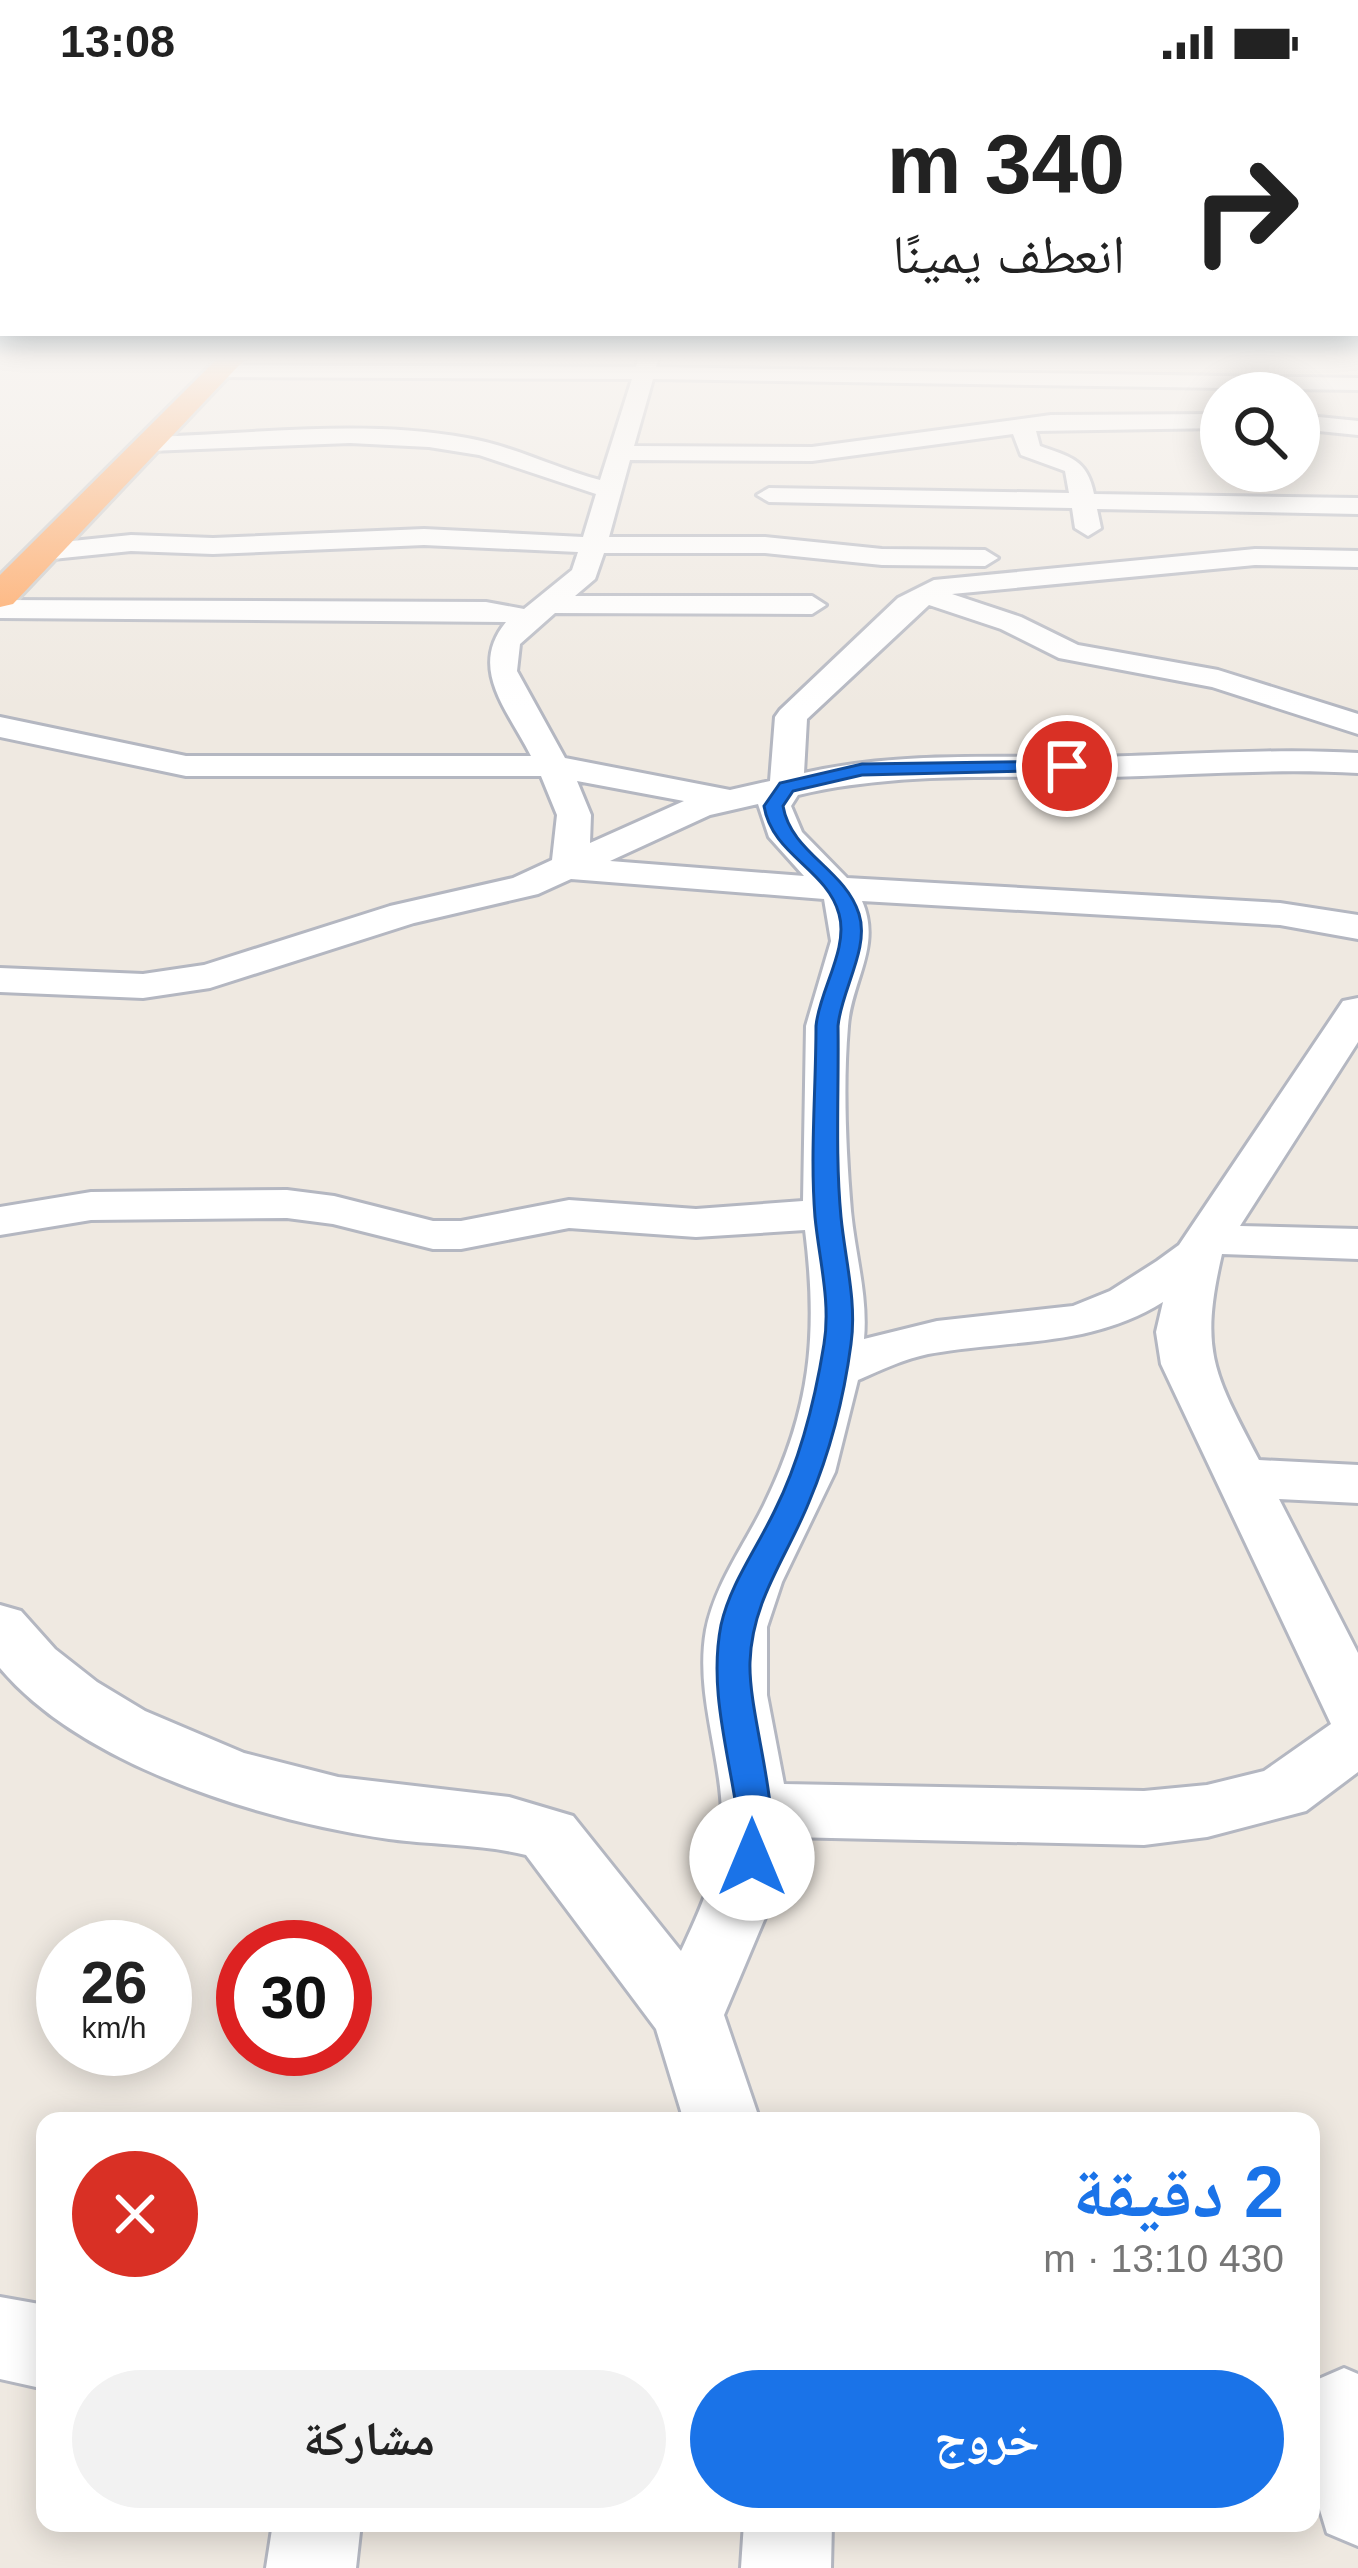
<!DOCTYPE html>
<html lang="ar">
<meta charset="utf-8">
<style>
body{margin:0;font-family:Arial,"Noto Naskh Arabic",sans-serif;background:#f2f2f2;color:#222;direction:rtl;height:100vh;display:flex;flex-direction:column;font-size:45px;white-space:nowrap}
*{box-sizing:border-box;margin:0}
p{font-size:39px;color:#767676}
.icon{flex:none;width:66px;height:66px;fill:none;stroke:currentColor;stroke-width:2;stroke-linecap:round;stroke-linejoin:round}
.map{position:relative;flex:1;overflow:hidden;direction:ltr}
.details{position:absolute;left:36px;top:2028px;width:1284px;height:420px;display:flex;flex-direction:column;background:#fff;border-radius:24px;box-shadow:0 6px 30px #0003;direction:rtl}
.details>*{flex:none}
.hud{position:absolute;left:0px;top:0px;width:1359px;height:252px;box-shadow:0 6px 30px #0003;direction:rtl;background:#fff;color:#222;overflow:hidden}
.controls{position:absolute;left:1200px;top:288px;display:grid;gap:24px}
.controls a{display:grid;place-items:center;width:120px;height:120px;border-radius:50%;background:#fff;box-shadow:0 6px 30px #0003;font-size:60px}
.speed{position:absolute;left:36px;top:1836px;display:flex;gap:24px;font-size:60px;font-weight:700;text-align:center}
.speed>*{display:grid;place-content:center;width:156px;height:156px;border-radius:50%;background:#fff;box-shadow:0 6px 30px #0003;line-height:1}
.speed small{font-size:30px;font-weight:400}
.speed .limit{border:18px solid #d22;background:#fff;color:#111}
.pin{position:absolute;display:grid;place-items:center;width:102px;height:102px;color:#fff;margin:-51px;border:6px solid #fff;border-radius:50%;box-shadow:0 3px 12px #0007}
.me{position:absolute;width:132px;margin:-66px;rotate:0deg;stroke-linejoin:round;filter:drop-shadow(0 0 9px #0008)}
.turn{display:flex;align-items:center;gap:42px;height:252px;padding:0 36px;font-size:54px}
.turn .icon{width:156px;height:156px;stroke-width:2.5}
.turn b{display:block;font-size:84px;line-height:102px}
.round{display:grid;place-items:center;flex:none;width:126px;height:126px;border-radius:63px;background:#f2f2f2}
.summary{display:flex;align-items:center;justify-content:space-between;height:204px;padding:0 36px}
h1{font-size:72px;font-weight:700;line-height:90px;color:#1a73e8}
.cta{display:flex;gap:24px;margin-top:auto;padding:24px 36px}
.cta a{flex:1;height:138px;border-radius:72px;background:#1a73e8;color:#fff;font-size:48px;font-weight:700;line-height:138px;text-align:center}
.cta a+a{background:#f2f2f2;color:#222}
.status{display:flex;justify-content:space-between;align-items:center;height:84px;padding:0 60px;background:#fff;direction:ltr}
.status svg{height:33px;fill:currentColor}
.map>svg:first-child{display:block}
</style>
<div class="status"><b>13:08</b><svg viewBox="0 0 49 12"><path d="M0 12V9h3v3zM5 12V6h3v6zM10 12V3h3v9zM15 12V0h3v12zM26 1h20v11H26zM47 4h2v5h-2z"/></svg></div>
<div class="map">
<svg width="1358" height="2484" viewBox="0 0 1358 2484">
<rect width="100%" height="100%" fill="#efe9e1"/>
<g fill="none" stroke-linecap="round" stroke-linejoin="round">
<g stroke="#b4b7c1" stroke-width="6">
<path id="minor" d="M 638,276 L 658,276 L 656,283 L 1358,294 L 1358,306 L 653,295 L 634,362 L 812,363 L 1051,331 L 1221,330 L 1221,344 L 1036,347 L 1040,362 C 1070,373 1087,375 1094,410 L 1358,414 L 1358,430 L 1097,425 L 1101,444 L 1088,452 L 1075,444 L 1072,424 L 769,418 L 757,411 L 769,404 L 1069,409 L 1065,387 L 1021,371 L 1013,350 L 812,377 L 630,376 L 609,453 L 765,453 L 882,465 L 985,466 L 998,474 L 985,482 L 882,481 L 765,469 L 604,469 L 595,495 L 575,512 L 812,512 L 826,521 L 812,530 L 555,529 L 520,560 L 517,587 L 565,674 L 730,706 L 770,697 L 775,633 L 780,626 L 898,514 L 934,496 L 1255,465 L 1358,467 L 1358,483 L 1255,481 L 952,510 L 1021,533 L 1078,561 L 1218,586 L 1358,630 L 1358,650 L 1212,603 L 1059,574 L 1001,545 L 929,521 L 807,635 L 804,689 C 900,667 1001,674 1099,673 C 1186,671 1271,664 1358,669 L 1358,689 C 1274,684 1193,691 1110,693 C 1006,694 900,687 798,711 L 791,722 L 802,748 L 847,794 L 1280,819 L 1358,831 L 1358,855 L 1280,841 L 862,817 C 882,862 851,898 848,942 C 843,1002 846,1067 851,1127 C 855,1170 868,1212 864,1255 L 937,1237 L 1073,1222 L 1110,1207 L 1157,1177 L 1179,1161 L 1343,917 L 1358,914 L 1358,958 L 1240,1142 L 1358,1145 L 1358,1175 L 1222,1170 C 1199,1269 1214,1289 1259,1376 L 1358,1381 L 1358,1419 L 1279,1415 L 1358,1569 L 1358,1688 L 1306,1727 L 1207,1753 L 1144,1761 L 788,1753 L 767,1829 L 724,1931 L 760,2037 L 684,2037 L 656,1945 L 526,1771 C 481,1760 435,1761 389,1755 C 265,1737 83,1683 0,1584 L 0,1521 L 21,1527 L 55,1565 L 97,1598 L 145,1627 L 244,1669 L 338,1693 L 509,1713 L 573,1732 L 681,1867 C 701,1824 723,1776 722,1728 C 720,1666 695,1608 706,1546 C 715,1500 744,1462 764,1421 C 811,1325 818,1250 805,1146 L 696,1153 L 569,1144 L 461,1165 L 433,1165 L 333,1140 L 287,1134 L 91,1136 L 0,1151 L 0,1123 L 91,1108 L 287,1106 L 334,1112 L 433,1137 L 461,1137 L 569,1116 L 696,1125 L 803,1117 L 806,942 L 831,857 L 824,815 L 571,795 L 538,810 L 414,839 L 210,904 L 143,914 L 0,908 L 0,884 L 143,890 L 204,881 L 390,822 L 513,794 L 552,776 L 557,731 L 541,692 L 186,692 L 0,653 L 0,633 L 186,672 L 531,672 C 507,625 468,584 506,538 L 0,534 L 0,516 L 486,518 L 524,525 L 572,486 L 578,468 L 424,461 L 213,470 L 131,467 L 43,476 L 30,468 L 43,460 L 131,451 L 213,454 L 424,445 L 583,453 L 596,410 L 479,371 L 429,363 L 350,359 L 150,367 L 138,360 L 150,353 C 255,350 363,335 467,354 C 513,362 555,384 600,396 L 632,295 L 221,293 L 210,287 L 221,281 L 636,283 ZM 577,697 L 684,717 L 590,759 L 591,731 ZM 758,720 L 769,753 L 804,792 L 610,777 L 710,731 ZM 1163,1218 L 1156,1248 L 1161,1280 L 1331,1640 L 1264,1687 L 1207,1701 L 1144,1707 L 784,1700 L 767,1611 L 767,1543 L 782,1498 L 835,1388 L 858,1296 C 881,1286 904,1275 928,1270 C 1009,1255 1090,1264 1163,1218 Z
M 1299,331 L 1358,337 L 1358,351 L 1299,345 Z
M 0,2213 L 45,2221 L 45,2305 L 0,2295 Z
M 1344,2284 L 1358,2290 L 1358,2462 L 1327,2449 L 1311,2396 L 1311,2304 L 1314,2297 Z
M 273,2439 L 361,2439 L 356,2484 L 266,2484 Z
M 744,2439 L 832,2439 L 831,2484 L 741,2484 Z"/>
</g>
<g stroke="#c9c9c9" stroke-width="6">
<path id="highway" d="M 216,276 L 244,276 L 13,520 L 0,523 L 0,491 Z"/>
</g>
<use href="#minor" fill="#fff" fill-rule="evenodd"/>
<use href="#highway" fill="#ffa35c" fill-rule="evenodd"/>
</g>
<linearGradient id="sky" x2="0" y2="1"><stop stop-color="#7abfeb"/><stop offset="0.44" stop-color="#f8f5f2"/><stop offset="1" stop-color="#f8f5f2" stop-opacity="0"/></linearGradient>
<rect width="1358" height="623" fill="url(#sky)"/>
<path fill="#1a73e8" stroke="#114b97" stroke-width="3" d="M 1067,677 L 1076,682 L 1073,686 L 862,691 L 793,707 L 783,722 C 791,769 845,785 859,830 C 870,864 841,907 838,942 C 839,1005 835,1070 841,1133 C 845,1175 857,1218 851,1260 C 844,1313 830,1368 809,1418 C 787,1473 752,1516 750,1578 C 748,1634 787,1739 765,1784 L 752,1788 L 739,1784 C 729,1764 740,1743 736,1722 C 727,1663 709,1602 721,1541 C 730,1500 757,1464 775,1426 C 800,1376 815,1316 824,1260 C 831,1218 819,1175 815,1133 C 810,1071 816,1005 816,942 C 819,907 849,865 839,830 C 827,785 772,771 764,722 L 780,699 L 862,680 Z"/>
</svg>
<div class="controls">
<a><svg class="icon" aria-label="search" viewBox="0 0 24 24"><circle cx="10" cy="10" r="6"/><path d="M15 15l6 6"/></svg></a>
</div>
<div class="speed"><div>26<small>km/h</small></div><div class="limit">30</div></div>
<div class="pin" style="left:1067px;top:682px;background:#d93025"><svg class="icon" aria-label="arrive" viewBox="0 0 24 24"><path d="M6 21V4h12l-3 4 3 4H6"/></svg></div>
<svg class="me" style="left:752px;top:1774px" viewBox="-20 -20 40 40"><circle r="19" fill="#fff"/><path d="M0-13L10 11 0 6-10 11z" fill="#1a73e8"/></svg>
<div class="hud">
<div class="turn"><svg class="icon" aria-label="right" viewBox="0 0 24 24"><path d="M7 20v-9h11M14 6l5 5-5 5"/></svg><div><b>340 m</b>انعطف يمينًا</div></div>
</div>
<section class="details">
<div class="summary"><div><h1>2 دقيقة</h1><p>430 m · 13:10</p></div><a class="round" style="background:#d93025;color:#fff"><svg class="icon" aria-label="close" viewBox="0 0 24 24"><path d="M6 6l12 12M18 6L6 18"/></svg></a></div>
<div class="cta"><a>خروج</a><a>مشاركة</a></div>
</section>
</div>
